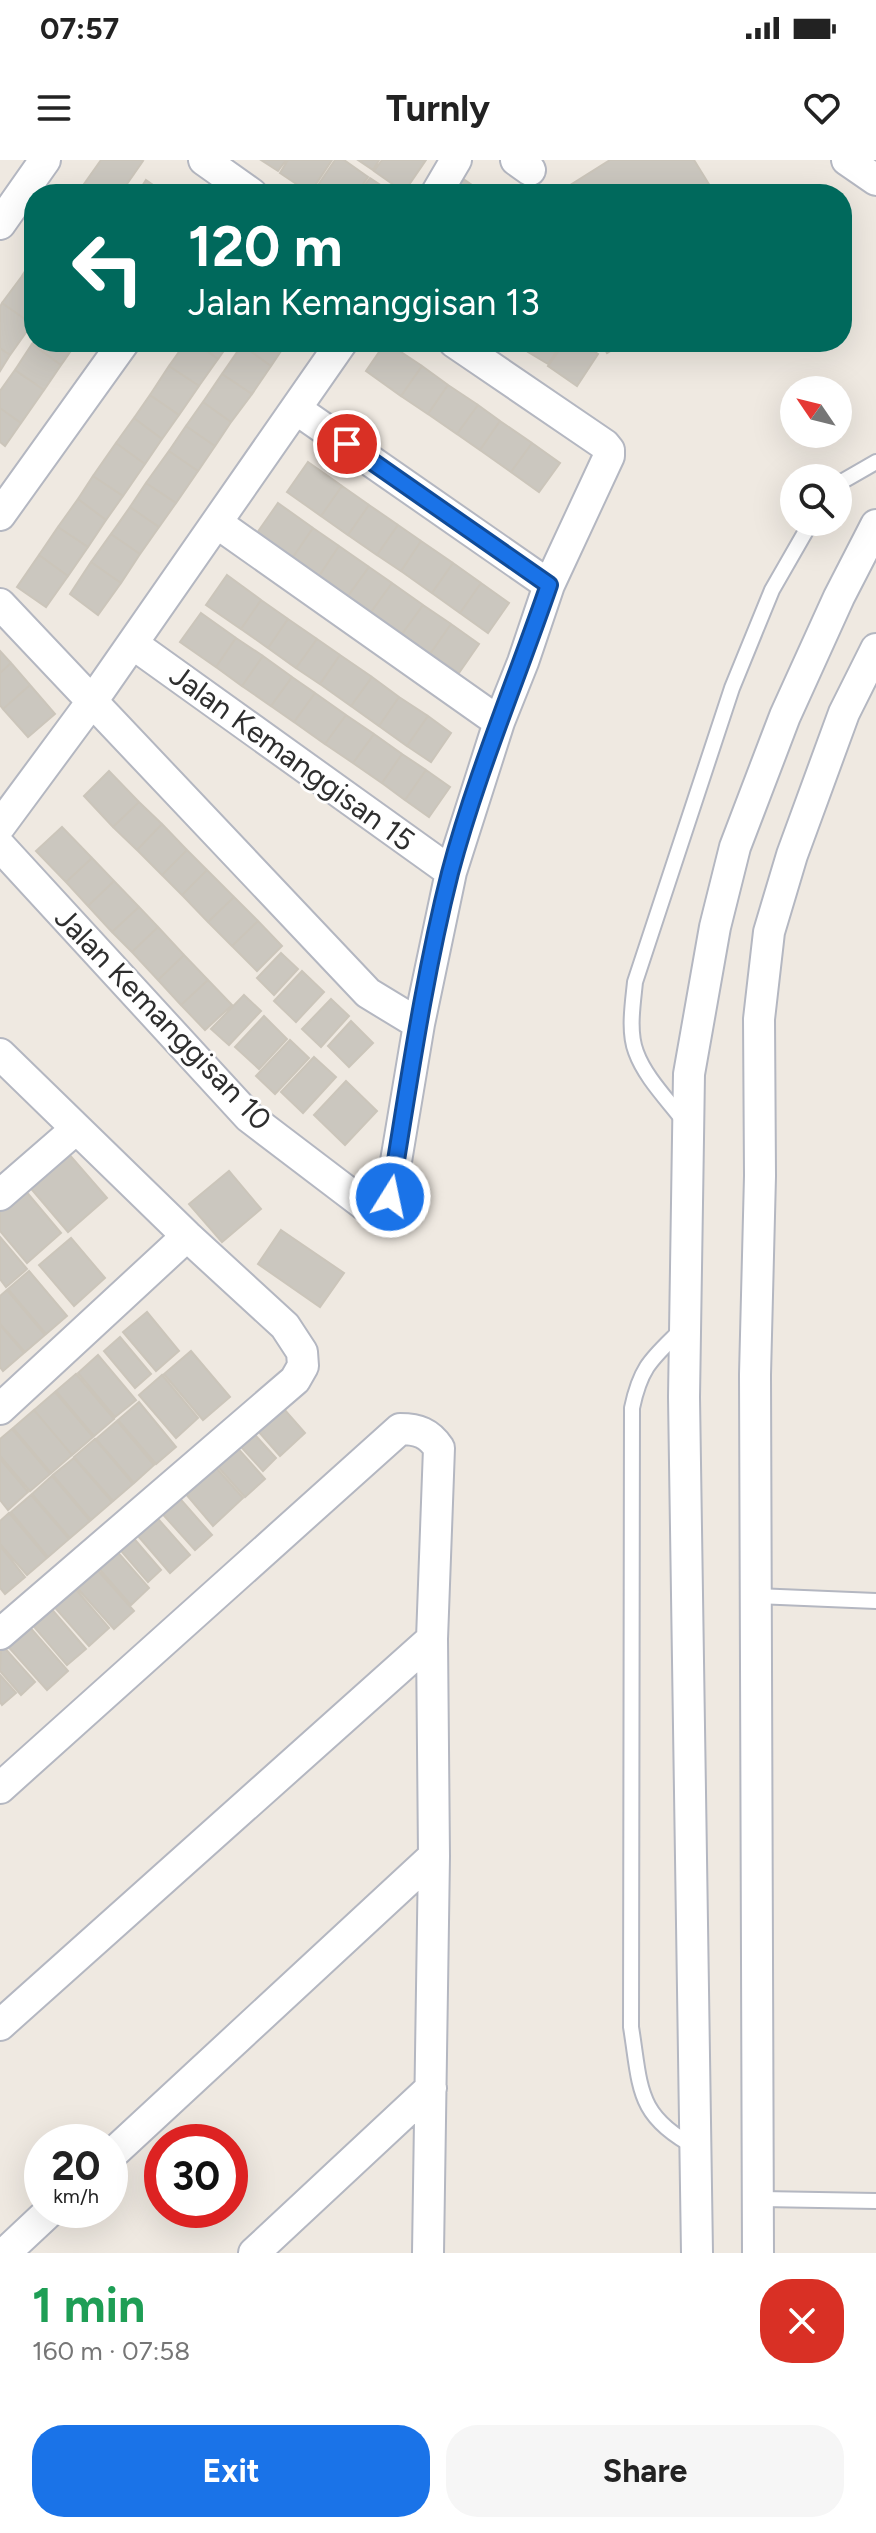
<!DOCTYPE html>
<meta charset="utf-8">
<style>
body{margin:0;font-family:Figtree,sans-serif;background:#f6f6f6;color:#222;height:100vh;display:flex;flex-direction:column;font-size:30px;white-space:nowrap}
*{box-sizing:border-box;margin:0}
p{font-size:26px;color:#767676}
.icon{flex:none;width:44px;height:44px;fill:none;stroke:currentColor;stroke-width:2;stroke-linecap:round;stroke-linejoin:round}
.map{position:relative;height:2093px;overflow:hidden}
.sheet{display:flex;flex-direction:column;background:#fff;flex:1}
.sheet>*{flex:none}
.top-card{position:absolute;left:24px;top:24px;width:828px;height:168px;border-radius:32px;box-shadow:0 8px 32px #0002;background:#00695c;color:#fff;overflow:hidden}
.needle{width:52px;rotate:305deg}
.buttons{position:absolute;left:780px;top:216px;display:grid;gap:16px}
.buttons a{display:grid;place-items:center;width:72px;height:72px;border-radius:50%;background:#fff;box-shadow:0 8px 32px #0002;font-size:40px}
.speed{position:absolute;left:24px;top:1964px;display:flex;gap:16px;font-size:40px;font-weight:700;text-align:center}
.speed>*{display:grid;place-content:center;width:104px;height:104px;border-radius:50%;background:#fff;box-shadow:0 8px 32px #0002;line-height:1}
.speed small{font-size:20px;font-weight:400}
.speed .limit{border:12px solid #d22;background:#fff;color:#111}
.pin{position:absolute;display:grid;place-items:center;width:68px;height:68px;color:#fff;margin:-34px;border:4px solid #fff;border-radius:50%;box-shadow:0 2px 8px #0007}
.me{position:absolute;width:88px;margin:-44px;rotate:10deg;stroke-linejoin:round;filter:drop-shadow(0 0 6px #0008)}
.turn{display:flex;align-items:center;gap:28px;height:168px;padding:0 32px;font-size:36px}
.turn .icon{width:104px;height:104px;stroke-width:2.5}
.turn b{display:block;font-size:56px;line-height:68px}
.round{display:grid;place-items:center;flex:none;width:84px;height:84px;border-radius:32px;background:#f6f6f6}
.summary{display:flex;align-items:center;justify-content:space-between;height:136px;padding:0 32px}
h1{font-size:48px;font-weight:700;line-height:60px;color:#1e9e55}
.action{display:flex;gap:16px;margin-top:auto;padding:16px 32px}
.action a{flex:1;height:92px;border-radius:32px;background:#1a73e8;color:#fff;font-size:32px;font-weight:700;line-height:92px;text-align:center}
.action a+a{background:#f6f6f6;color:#222}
.status{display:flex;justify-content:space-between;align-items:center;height:56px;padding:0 40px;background:#fff;direction:ltr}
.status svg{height:22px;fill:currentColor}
header{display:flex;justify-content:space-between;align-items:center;height:104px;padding:0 32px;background:#fff;font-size:36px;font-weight:700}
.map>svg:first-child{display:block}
</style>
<div class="status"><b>07:57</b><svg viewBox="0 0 49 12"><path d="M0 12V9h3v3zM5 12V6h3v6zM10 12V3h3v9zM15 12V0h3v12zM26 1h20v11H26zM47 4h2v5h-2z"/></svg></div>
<header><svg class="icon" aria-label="menu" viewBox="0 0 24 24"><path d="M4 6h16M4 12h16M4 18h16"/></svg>Turnly<svg class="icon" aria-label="heart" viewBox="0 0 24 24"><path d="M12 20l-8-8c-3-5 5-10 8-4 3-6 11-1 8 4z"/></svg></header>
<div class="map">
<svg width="876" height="2093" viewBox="0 0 876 2093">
<rect width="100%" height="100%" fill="#efe9e1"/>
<path fill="#cbc7bf" stroke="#cbc5ba" stroke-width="2" d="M 101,0 L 141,0 L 143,1 L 120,34 L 77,34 Z
M 261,0 L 286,0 L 278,11 Z
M 288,0 L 332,0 L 310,33 L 280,13 Z
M 335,0 L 344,0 L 368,17 L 356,34 L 312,34 Z
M 358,0 L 379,0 L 373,10 Z
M 382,0 L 426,0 L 404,32 L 374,11 Z
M 610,0 L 694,0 L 715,34 L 556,34 Z
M 370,18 L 394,34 L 358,34 Z
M 462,18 L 485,34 L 451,34 Z
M 146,20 L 166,34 L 137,34 Z
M 34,97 L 34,124 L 22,116 Z
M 22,116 L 34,124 L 34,160 L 32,164 L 2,143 Z
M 2,143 L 32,164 L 10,195 L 0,188 L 0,147 Z
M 34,182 L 77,182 L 61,205 L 32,184 Z
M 186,182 L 195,182 L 218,199 L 199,226 L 169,206 Z
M 195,182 L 230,182 L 218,199 Z
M 244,182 L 287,182 L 271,206 L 242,185 Z
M 386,182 L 422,206 L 401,236 L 366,211 Z
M 535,182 L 563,182 L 548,204 L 528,192 Z
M 565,182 L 580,182 L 598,194 L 577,226 L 548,206 Z
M 601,182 L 625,182 L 607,193 Z
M 32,184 L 61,205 L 44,230 L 15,210 Z
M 242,185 L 271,206 L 252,234 L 222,214 Z
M 0,188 L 10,195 L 0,211 Z
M 169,206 L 199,226 L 179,255 L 150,235 Z
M 422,206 L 448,225 L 428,254 L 401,236 Z
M 15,210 L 44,230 L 21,263 L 0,248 L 0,231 Z
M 222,214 L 252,234 L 231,262 L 203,242 Z
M 448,225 L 478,245 L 457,274 L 428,254 Z
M 150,235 L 179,255 L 162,279 L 134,258 Z
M 203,242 L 231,262 L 215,286 L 186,266 Z
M 478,245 L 500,261 L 480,290 L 457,274 Z
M 0,248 L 21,263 L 5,286 L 0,282 Z
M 134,258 L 162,279 L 145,304 L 116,283 Z
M 500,261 L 532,283 L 511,312 L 480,290 Z
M 186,266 L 215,286 L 198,311 L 169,291 Z
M 116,283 L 145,304 L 123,336 L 93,316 Z
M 532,283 L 560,303 L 539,332 L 511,312 Z
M 169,291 L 198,311 L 176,343 L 146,323 Z
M 308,302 L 342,326 L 321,356 L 287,332 Z
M 93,316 L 123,336 L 106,360 L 78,339 Z
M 146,323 L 176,343 L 159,367 L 130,347 Z
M 342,326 L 369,345 L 348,375 L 321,356 Z
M 78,339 L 106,360 L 88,387 L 58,367 Z
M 278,343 L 313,368 L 293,397 L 257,373 Z
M 369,345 L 398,365 L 377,395 L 348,375 Z
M 130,347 L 159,367 L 140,394 L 111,374 Z
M 398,365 L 421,381 L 401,411 L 377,395 Z
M 58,367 L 88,387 L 68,416 L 39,395 Z
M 313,368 L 339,386 L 319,416 L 293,397 Z
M 111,374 L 140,394 L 121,423 L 91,402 Z
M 421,381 L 453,403 L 432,433 L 401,411 Z
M 339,386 L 369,407 L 348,436 L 319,416 Z
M 39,395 L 68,416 L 46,447 L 17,427 Z
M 91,402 L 121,423 L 98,455 L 70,434 Z
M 453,403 L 481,423 L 460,453 L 432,433 Z
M 369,407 L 392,423 L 371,452 L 348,436 Z
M 227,415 L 261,440 L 241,469 L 206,445 Z
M 392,423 L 423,445 L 402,474 L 371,452 Z
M 481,423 L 509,443 L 488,473 L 460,453 Z
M 261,440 L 288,459 L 268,488 L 241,469 Z
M 423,445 L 451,464 L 430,494 L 402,474 Z
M 201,453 L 236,478 L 216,507 L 180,482 Z
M 288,459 L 317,479 L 296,508 L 268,488 Z
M 451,464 L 479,484 L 459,513 L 430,494 Z
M 236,478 L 263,496 L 242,526 L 216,507 Z
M 317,479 L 340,495 L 320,524 L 296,508 Z
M 0,491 L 11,503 L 0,513 Z
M 340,495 L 372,517 L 351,546 L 320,524 Z
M 263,496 L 292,517 L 271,546 L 242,526 Z
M 11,503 L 30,525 L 3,549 L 0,545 L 0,513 Z
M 292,517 L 315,533 L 294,562 L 271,546 Z
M 372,517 L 399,537 L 379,566 L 351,546 Z
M 30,525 L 55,554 L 28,577 L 3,549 Z
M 315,533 L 346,555 L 325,584 L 294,562 Z
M 399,537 L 428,556 L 407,586 L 379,566 Z
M 346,555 L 374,574 L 353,603 L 325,584 Z
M 428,556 L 451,573 L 431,602 L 407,586 Z
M 374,574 L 402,594 L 382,623 L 353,603 Z
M 402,594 L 426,610 L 405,640 L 382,623 Z
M 426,610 L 450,627 L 429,657 L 405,640 Z
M 109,611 L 139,642 L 113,667 L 84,636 Z
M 139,642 L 162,664 L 137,690 L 113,667 Z
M 162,664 L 187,690 L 162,715 L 137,690 Z
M 62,667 L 92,698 L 66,722 L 36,691 Z
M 187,690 L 207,710 L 182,735 L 162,715 Z
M 92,698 L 114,721 L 88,746 L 66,722 Z
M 207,710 L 234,737 L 208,762 L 182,735 Z
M 114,721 L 139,747 L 112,772 L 88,746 Z
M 234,737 L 258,761 L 232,786 L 208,762 Z
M 139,747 L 158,767 L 132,792 L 112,772 Z
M 258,761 L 282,786 L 257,811 L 232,786 Z
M 158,767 L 184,795 L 158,820 L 132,792 Z
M 281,793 L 298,809 L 274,835 L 257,818 Z
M 184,795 L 208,820 L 181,845 L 158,820 Z
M 302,811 L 324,832 L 296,862 L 274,841 Z
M 208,820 L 232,845 L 205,870 L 181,845 Z
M 244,835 L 261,851 L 229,885 L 211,869 Z
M 331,839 L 349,856 L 321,887 L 302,869 Z
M 264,856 L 287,879 L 259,909 L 235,887 Z
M 351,861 L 373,883 L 349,907 L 328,886 Z
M 290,880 L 309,898 L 275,934 L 256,916 Z
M 314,897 L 336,917 L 303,953 L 281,932 Z
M 346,921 L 377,951 L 345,985 L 314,955 Z
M 67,992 L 107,1038 L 68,1072 L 28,1025 Z
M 229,1011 L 261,1049 L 222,1082 L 189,1044 Z
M 24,1029 L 61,1073 L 27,1103 L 0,1071 L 0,1050 Z
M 281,1070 L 344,1113 L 320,1147 L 258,1104 Z
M 0,1077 L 27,1109 L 6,1127 L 0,1119 Z
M 71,1078 L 105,1118 L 74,1146 L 39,1105 Z
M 29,1111 L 67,1156 L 46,1174 L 8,1129 Z
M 7,1130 L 45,1175 L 25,1192 L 0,1164 L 0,1136 Z
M 147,1152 L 179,1191 L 156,1211 L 123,1172 Z
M 0,1165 L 24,1193 L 3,1211 L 0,1207 Z
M 120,1177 L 151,1214 L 135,1228 L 104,1191 Z
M 191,1191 L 230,1237 L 203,1260 L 164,1214 Z
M 98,1195 L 136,1240 L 115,1257 L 78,1213 Z
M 76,1214 L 114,1259 L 94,1276 L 56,1231 Z
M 162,1215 L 198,1258 L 176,1278 L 139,1235 Z
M 55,1232 L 93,1277 L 72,1295 L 34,1250 Z
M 276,1240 L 305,1273 L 280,1296 L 251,1263 Z
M 139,1242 L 176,1287 L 156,1304 L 118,1260 Z
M 34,1250 L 72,1295 L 51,1313 L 13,1268 Z
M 117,1261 L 154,1305 L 134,1323 L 96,1279 Z
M 248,1267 L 276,1298 L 263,1311 L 234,1279 Z
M 12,1269 L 50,1314 L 30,1331 L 0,1296 L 0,1279 Z
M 95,1279 L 133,1324 L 113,1341 L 74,1297 Z
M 233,1283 L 265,1319 L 245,1337 L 213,1301 Z
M 74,1298 L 112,1342 L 91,1360 L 53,1315 Z
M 0,1299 L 28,1332 L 8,1350 L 0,1340 Z
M 210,1301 L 243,1338 L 213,1366 L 180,1327 Z
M 52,1316 L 90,1361 L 70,1378 L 32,1334 Z
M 175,1333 L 212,1375 L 195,1390 L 158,1349 Z
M 31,1335 L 69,1379 L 48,1397 L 11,1352 Z
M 152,1352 L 190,1395 L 170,1413 L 132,1369 Z
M 9,1353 L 47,1398 L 27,1415 L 0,1384 L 0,1361 Z
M 130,1374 L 161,1410 L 148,1422 L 117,1386 Z
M 0,1386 L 25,1417 L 5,1434 L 0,1428 Z
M 114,1388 L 149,1428 L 131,1445 L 95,1404 Z
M 92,1404 L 134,1451 L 114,1469 L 71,1421 Z
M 72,1425 L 109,1468 L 89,1486 L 51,1443 Z
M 48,1445 L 86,1489 L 67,1505 L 30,1462 Z
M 27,1464 L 68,1511 L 47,1530 L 5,1483 Z
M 1,1484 L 35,1522 L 21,1535 L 0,1511 Z
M 0,1515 L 16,1533 L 2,1545 L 0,1542 Z"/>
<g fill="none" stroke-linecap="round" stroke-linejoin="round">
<g stroke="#b4b7c1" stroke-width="18">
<path id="service" d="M 838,328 L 843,321 L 876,302
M 683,960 C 667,939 645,917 636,892 C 628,871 633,843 635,822 L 732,528 L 772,430 L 811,362
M 682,1169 C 653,1198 641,1205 632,1248 L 631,1867 C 641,1929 636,1956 697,1988
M 756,1436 L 876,1441
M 758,2039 L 876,2041"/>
</g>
<g stroke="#b4b7c1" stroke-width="34">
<path id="minor" d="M 204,0 L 252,34
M 516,0 L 530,10
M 847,0 L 876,20
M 436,34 L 456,0
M 0,64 L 45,0
M 296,249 L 549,425
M 0,355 L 124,182
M 217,363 L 499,562
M 0,444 L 368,833 L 419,864
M 133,484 L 451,712
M 0,666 L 93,540 L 342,182
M 0,686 L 249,957 L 366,1046 C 377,1048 384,1047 390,1037 L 419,864 L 451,712 L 499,562 L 523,502 L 549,425 L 609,296 L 609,290 L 605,285 L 454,182
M 0,894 L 187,1076 L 285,1166 L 302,1192 L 303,1206 L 295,1220 L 0,1474
M 0,1035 L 76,969
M 0,1249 L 187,1076
M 0,1628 L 400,1269 C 418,1269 429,1273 439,1288 L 432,1479 L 434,1696 L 428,2093
M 0,1865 L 432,1479
M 110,1996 L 434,1696
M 5,2093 L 51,2050
M 254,2093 L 431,1928
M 697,2093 L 684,1237 L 689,914 L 715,767 L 735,687 L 785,556 L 839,437 L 876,365
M 758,2093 L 755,1215 L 760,1016 L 759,859 L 769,772 L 792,695 L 844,553 L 876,489"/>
</g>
<use href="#service" stroke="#fff" stroke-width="14"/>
<use href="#minor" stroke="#fff" stroke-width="30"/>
</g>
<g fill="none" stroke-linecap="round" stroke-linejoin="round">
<g stroke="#114b97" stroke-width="20">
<path id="route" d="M 347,284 L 549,425 C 516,521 476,615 450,713 C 423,820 408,929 390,1037"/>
</g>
<use href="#route" stroke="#1a73e8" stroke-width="14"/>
</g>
<g text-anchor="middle" stroke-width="6" stroke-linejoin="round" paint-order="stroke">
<g font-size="30" fill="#2e2e2e" stroke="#fff">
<text transform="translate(292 598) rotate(36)" y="10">Jalan Kemanggisan 15</text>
<text transform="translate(163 859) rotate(46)" y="10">Jalan Kemanggisan 10</text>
</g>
</g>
</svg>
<div class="buttons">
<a><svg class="needle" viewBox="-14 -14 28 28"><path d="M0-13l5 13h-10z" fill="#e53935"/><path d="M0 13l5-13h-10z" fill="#767676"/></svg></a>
<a><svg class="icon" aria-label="search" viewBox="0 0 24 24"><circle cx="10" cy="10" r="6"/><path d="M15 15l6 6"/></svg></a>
</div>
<div class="speed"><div>20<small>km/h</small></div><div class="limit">30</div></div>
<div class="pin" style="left:347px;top:284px;background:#d93025"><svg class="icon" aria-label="arrive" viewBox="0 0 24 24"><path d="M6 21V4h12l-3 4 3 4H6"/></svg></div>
<svg class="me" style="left:390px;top:1037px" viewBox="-20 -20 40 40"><circle r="17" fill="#1a73e8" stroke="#fff" stroke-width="3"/><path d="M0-11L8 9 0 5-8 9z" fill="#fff"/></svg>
<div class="top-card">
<div class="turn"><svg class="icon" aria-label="left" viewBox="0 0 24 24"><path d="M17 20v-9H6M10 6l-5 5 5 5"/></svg><div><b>120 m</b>Jalan Kemanggisan 13</div></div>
</div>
</div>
<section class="sheet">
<div class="summary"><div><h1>1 min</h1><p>160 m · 07:58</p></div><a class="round" style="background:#d93025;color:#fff"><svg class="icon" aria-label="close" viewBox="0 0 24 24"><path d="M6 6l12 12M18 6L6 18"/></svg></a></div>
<div class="action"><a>Exit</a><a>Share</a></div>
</section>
